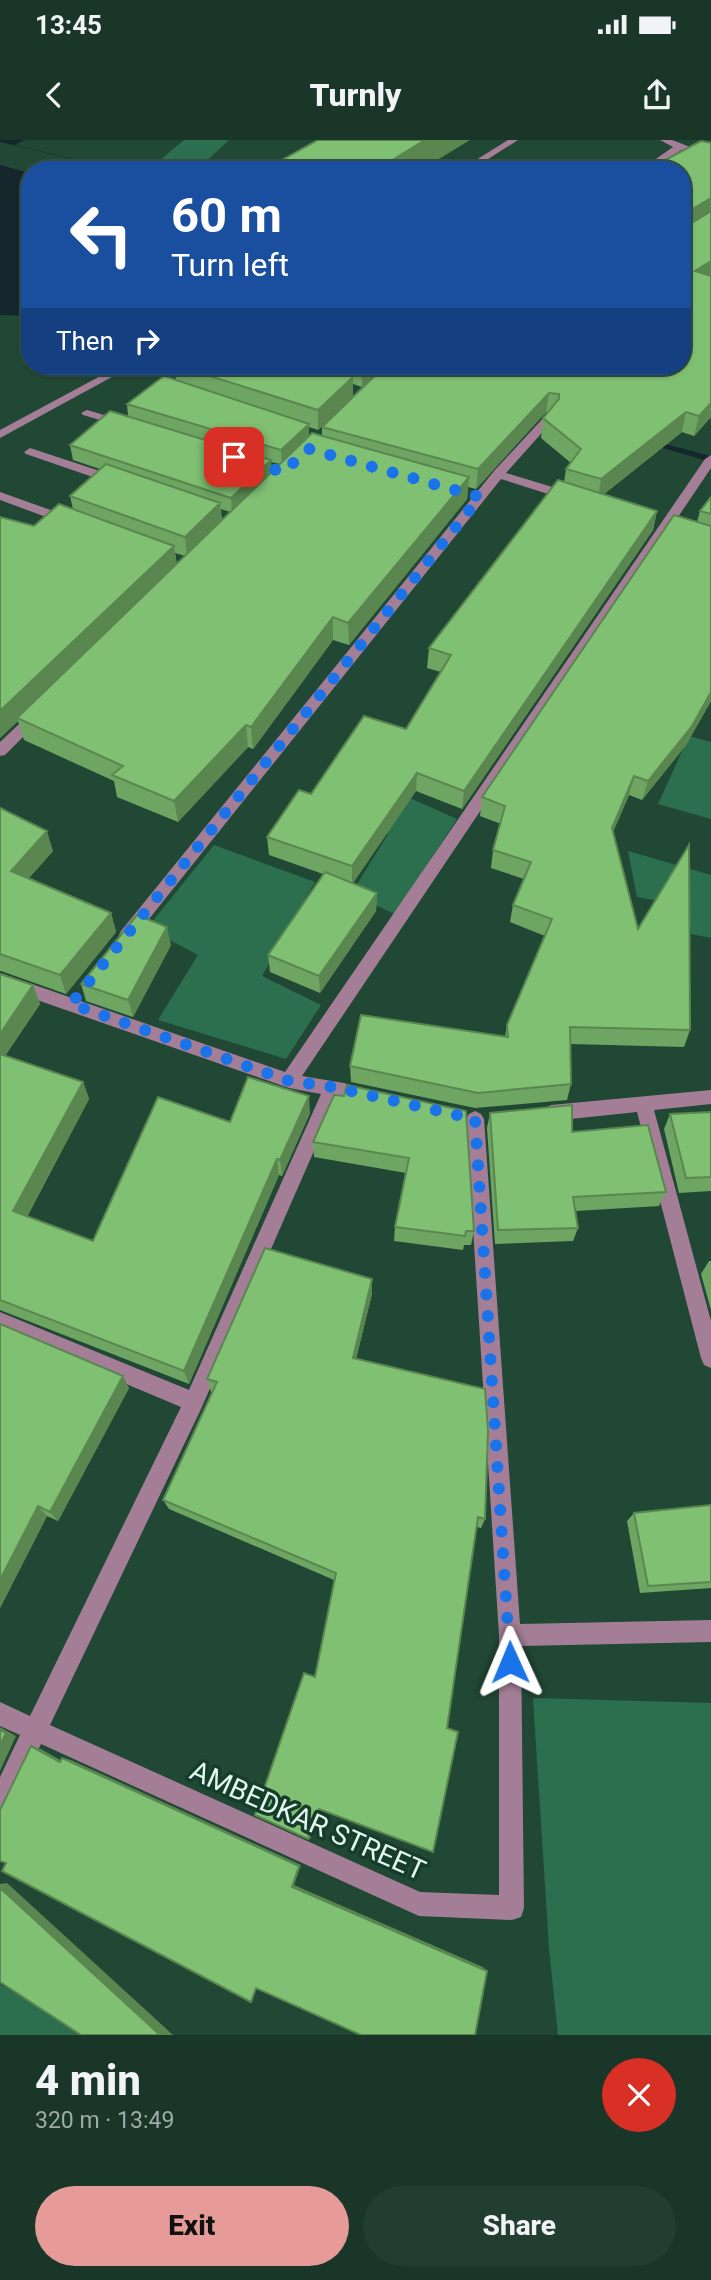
<!DOCTYPE html>
<meta charset="utf-8">
<style>
body{margin:0;font-family:Roboto,sans-serif;background:#223e30;color:#f1f3f6;height:100vh;display:flex;flex-direction:column;font-size:26px;white-space:nowrap}
*{box-sizing:border-box;margin:0}
p{font-size:23px;color:#9faba8}
.icon{flex:none;width:38px;height:38px;fill:none;stroke:currentColor;stroke-width:2;stroke-linecap:round;stroke-linejoin:round}
.map{position:relative;height:1895px;overflow:hidden}
.drawer{display:flex;flex-direction:column;background:#193628;flex:1}
.drawer>*{flex:none}
.top-card{position:absolute;left:21px;top:21px;width:670px;height:214px;border-radius:28px;box-shadow:0 2px 5px #0004,0 0 0 2px #375045;background:#1a4fa0;color:#fff;overflow:hidden}
.pin{position:absolute;display:grid;place-items:center;width:60px;height:60px;color:#fff;margin:-30px;border-radius:14px;box-shadow:0 4px 10px #0006}
.me{position:absolute;width:77px;margin:-38px;rotate:359deg;stroke-linejoin:round;filter:drop-shadow(0 0 5px #0008)}
.turn{display:flex;align-items:center;gap:24px;height:147px;padding:0 35px;font-size:32px}
.turn .icon{width:91px;height:91px;stroke-width:2.5}
.turn b{display:block;font-size:49px;line-height:60px}
.then{display:flex;align-items:center;height:66px;padding:0 35px;background:#0003;gap:14px;font-size:26px}
.round{display:grid;place-items:center;flex:none;width:74px;height:74px;border-radius:37px;background:#223e30}
.summary{display:flex;align-items:center;justify-content:space-between;height:119px;padding:0 35px}
h1{font-size:42px;font-weight:800;line-height:52px}
.button{display:flex;gap:14px;margin-top:auto;padding:14px 35px}
.button a{flex:1;height:80px;border-radius:42px;background:#e69b98;color:#111;font-size:28px;font-weight:800;line-height:80px;text-align:center}
.button a+a{background:#223e30;color:#f1f3f6}
.status{display:flex;justify-content:space-between;align-items:center;height:49px;padding:0 35px;background:#193628;direction:ltr}
.status svg{height:19px;fill:currentColor}
header{display:flex;justify-content:space-between;align-items:center;height:91px;padding:0 35px;background:#193628;font-size:32px;font-weight:800}
.map>svg:first-child{display:block}
</style>
<div class="status"><b>13:45</b><svg viewBox="0 0 49 12"><path d="M0 12V9h3v3zM5 12V6h3v6zM10 12V3h3v9zM15 12V0h3v12zM26 1h20v11H26zM47 4h2v5h-2z"/></svg></div>
<header><svg class="icon" aria-label="back" viewBox="0 0 24 24"><path d="M15 5l-7 7 7 7"/></svg>Turnly<svg class="icon" aria-label="share" viewBox="0 0 24 24"><path d="M12 15V3M7 8l5-5 5 5M5 13v7h14v-7"/></svg></header>
<div class="map">
<svg width="711" height="1895" viewBox="0 0 711 1895">
<rect width="100%" height="100%" fill="#214835"/>
<path fill="#2b6f4f" d="M 184,0 L 229,0 L 197,30 L 155,30 L 154,25 Z
M 689,596 L 711,602 L 711,679 L 658,664 Z
M 334,624 L 457,679 L 395,774 L 351,754 L 388,694 L 306,665 Z
M 214,705 L 315,742 L 262,836 L 321,865 L 286,919 L 158,880 L 198,815 L 147,788 Z
M 628,711 L 711,735 L 711,798 L 691,794 L 687,766 L 637,757 Z
M 533,1558 L 711,1563 L 711,1895 L 558,1895 L 549,1808 Z
M 0,1844 L 86,1895 L 0,1895 Z"/>
<path fill="#15272c" d="M 0,0 L 25,0 L 14,5 L 120,30 L 30,30 L 30,176 L 0,175 Z"/>
<path fill="#214835" d="M 0,2 L 38,11 L 120,30 L 30,30 L 30,33 L 0,25 Z"/>
<g fill="none" stroke-linecap="round" stroke-linejoin="round">
<path fill="#15272c" fill-rule="evenodd" d="M 642,298 L 711,316 L 711,322 L 642,302 Z"/>
<path fill="#a47e96" fill-rule="evenodd" d="M 508,0 L 518,0 L 471,30 L 460,30 Z
M 660,0 L 672,0 L 711,15 L 711,21 L 681,10 L 651,30 L 640,30 L 673,7 Z
M 119,226 L 132,226 L 0,298 L 0,290 Z
M 87,270 L 128,282 L 130,284 L 124,287 L 83,275 L 81,273 Z
M 546,275 L 556,277 L 506,333 L 575,354 L 575,360 L 567,360 L 501,339 L 133,799 L 121,799 L 119,795 L 121,791 L 494,331 Z
M 30,308 L 121,338 L 123,341 L 113,344 L 26,314 L 24,312 Z
M 711,315 L 711,328 L 302,936 L 344,943 L 350,945 L 353,950 L 350,955 L 338,956 L 201,1269 L 50,1585 L 420,1752 L 499,1755 L 499,1495 L 466,979 L 469,974 L 475,971 L 481,974 L 484,979 L 520,1484 L 711,1480 L 711,1502 L 521,1506 L 524,1768 L 521,1777 L 512,1780 L 419,1776 L 41,1604 L 8,1671 L 0,1675 L 0,1637 L 20,1595 L 0,1586 L 0,1562 L 30,1576 L 181,1267 L 0,1191 L 0,1172 L 189,1250 L 321,954 L 289,948 L 0,847 L 0,833 L 285,932 L 705,319 Z
M 0,352 L 73,378 L 75,381 L 65,384 L 0,360 Z
M 38,569 L 45,574 L 43,577 L 5,615 L 0,616 L 0,602 L 33,571 Z
M 711,950 L 711,964 L 654,970 L 711,1181 L 711,1228 L 704,1225 L 701,1218 L 637,972 L 551,981 L 545,978 L 542,973 L 545,968 L 551,965 Z"/>
</g>
<path fill="#6ea562" fill-rule="evenodd" d="M 711,3 L 711,277 L 694,296 L 682,292 L 604,354 L 657,371 L 653,390 L 462,669 L 416,651 L 353,743 L 377,753 L 376,771 L 320,853 L 270,832 L 268,815 L 323,734 L 269,715 L 267,697 L 311,654 L 406,589 L 441,532 L 427,528 L 429,508 L 564,342 L 566,329 L 571,323 L 541,298 L 543,278 L 548,273 L 546,272 L 476,349 L 468,347 L 467,359 L 349,505 L 333,500 L 253,609 L 248,607 L 178,682 L 117,657 L 114,641 L 24,600 L 18,581 L 0,598 L 34,386 L 73,369 L 70,356 L 100,329 L 73,320 L 70,305 L 128,276 L 127,264 L 176,240 L 174,226 L 682,226 ZM 353,244 L 362,247 L 322,287 L 322,296 L 309,296 L 309,287 L 318,290 L 353,256 ZM 271,322 L 280,324 L 272,332 ZM 221,369 L 230,372 L 222,381 ZM 175,413 L 185,416 L 177,424 Z
M 711,357 L 711,561 L 686,605 L 642,660 L 629,655 L 613,692 L 638,789 L 690,890 L 684,907 L 571,904 L 571,944 L 567,960 L 475,968 L 351,942 L 350,926 L 505,897 L 507,885 L 545,796 L 510,782 L 513,765 L 524,739 L 491,728 L 493,710 L 501,684 L 480,676 L 482,657 L 697,382 L 700,371 Z
M 0,668 L 53,711 L 29,738 L 111,773 L 116,792 L 66,854 L 1,831 L 0,831 Z
M 171,805 L 133,877 L 86,861 L 81,844 Z
M 0,834 L 33,845 L 40,864 L 5,916 L 83,942 L 89,959 L 27,1077 L 93,1101 L 230,982 L 310,973 L 282,1036 L 279,1035 L 189,1244 L 0,1170 Z
M 347,945 L 474,1091 L 471,1105 L 464,1105 L 463,1110 L 394,1101 L 395,1087 L 406,1033 L 314,1017 L 313,1002 L 344,956 Z
M 711,972 L 711,1051 L 679,1053 L 664,989 L 670,974 Z
M 490,973 L 572,992 L 666,1052 L 659,1066 L 576,1071 L 578,1088 L 573,1101 L 495,1104 L 487,988 Z
M 709,1121 L 711,1121 L 711,1170 L 701,1134 Z
M 372,1139 L 372,1154 L 356,1219 L 485,1379 L 481,1388 L 477,1387 L 320,1670 L 310,1699 L 315,1537 L 334,1440 L 169,1369 L 163,1360 L 213,1252 L 211,1252 L 207,1239 Z
M 0,1184 L 129,1248 L 58,1381 L 47,1376 L 0,1468 Z
M 711,1365 L 711,1448 L 640,1453 L 627,1381 L 634,1373 Z"/>
<path fill="#5a8650" d="M 425,0 L 470,0 L 421,30 L 376,30 Z
M 711,58 L 711,75 L 682,92 L 684,74 Z
M 711,121 L 711,137 L 695,131 Z
M 364,226 L 374,226 L 374,236 L 362,247 L 362,228 Z
M 353,237 L 353,256 L 318,290 L 318,270 Z
M 549,253 L 546,272 L 476,349 L 478,329 Z
M 711,263 L 711,277 L 694,296 L 699,276 Z
M 686,272 L 682,292 L 598,359 L 601,339 Z
M 309,284 L 309,299 L 282,325 L 281,310 Z
M 271,320 L 272,335 L 232,373 L 231,358 Z
M 469,337 L 467,359 L 349,505 L 348,483 Z
M 220,363 L 222,383 L 187,417 L 185,397 Z
M 657,371 L 653,390 L 462,669 L 464,651 Z
M 174,406 L 177,427 L 17,578 L 18,581 L 0,598 L 0,571 Z
M 333,477 L 333,500 L 253,609 L 251,587 Z
M 711,552 L 711,561 L 686,605 L 642,660 L 648,641 Z
M 246,585 L 248,607 L 178,682 L 174,661 Z
M 417,633 L 416,651 L 352,744 L 352,726 Z
M 634,636 L 629,655 L 607,706 L 612,688 Z
M 47,691 L 53,711 L 18,750 L 11,731 Z
M 377,753 L 376,771 L 320,853 L 319,836 Z
M 111,773 L 116,792 L 66,854 L 60,835 Z
M 167,787 L 171,805 L 133,877 L 128,860 Z
M 33,845 L 40,864 L 0,923 L 0,894 Z
M 83,942 L 89,959 L 21,1087 L 13,1071 Z
M 309,956 L 310,973 L 282,1036 L 280,1020 Z
M 277,1019 L 279,1035 L 189,1244 L 184,1231 Z
M 372,1139 L 372,1154 L 353,1231 L 353,1218 Z
M 123,1236 L 129,1248 L 58,1381 L 50,1372 Z
M 38,1366 L 47,1376 L 0,1468 L 0,1440 Z
M 0,1587 L 16,1596 L 0,1631 Z
M 31,1606 L 41,1609 L 69,1625 L 60,1622 Z
M 62,1618 L 71,1620 L 301,1725 L 294,1745 L 483,1827 L 487,1831 L 292,1747 Z
M 319,1669 L 320,1670 L 310,1699 L 308,1699 Z
M 7,1743 L 173,1895 L 160,1895 L 0,1748 L 0,1744 Z"/>
<path fill="#80c072" stroke="#5a8650" stroke-width="2" d="M 318,0 L 425,0 L 376,30 L 264,30 Z
M 701,1 L 711,3 L 711,58 L 684,74 L 684,86 L 687,86 L 711,71 L 711,121 L 695,131 L 711,136 L 711,263 L 699,276 L 686,272 L 601,339 L 566,329 L 581,309 L 543,278 L 559,259 L 559,254 L 549,253 L 478,329 L 322,287 L 385,226 L 682,226 L 682,30 L 646,30 Z
M 178,226 L 319,226 L 353,237 L 318,270 Z
M 164,236 L 309,284 L 281,310 L 127,264 Z
M 110,271 L 271,320 L 231,358 L 70,305 Z
M 312,293 L 469,337 L 348,483 L 333,477 L 251,587 L 246,585 L 174,661 L 112,635 L 123,626 L 17,578 Z
M 106,324 L 220,363 L 185,397 L 70,356 Z
M 558,340 L 657,371 L 464,651 L 417,633 L 352,726 L 267,697 L 299,650 L 311,654 L 364,576 L 406,589 L 451,515 L 429,508 Z
M 711,357 L 711,374 L 700,371 Z
M 59,364 L 174,406 L 0,571 L 0,377 L 34,386 Z
M 674,375 L 711,386 L 711,552 L 692,586 L 648,641 L 634,636 L 612,688 L 638,789 L 689,705 L 690,890 L 570,887 L 571,944 L 478,953 L 350,926 L 361,875 L 508,897 L 507,885 L 552,779 L 513,765 L 531,722 L 493,710 L 505,666 L 482,657 Z
M 0,668 L 47,691 L 11,731 L 111,773 L 60,835 L 0,814 Z
M 325,732 L 377,753 L 319,836 L 268,815 Z
M 137,775 L 167,787 L 128,860 L 81,844 Z
M 0,834 L 33,845 L 0,894 Z
M 0,914 L 83,942 L 13,1071 L 93,1101 L 158,957 L 230,982 L 248,937 L 309,956 L 280,1020 L 277,1019 L 184,1231 L 0,1160 Z
M 347,945 L 466,971 L 474,1091 L 466,1091 L 465,1096 L 395,1087 L 409,1018 L 313,1002 L 334,955 L 344,956 Z
M 572,965 L 572,992 L 648,985 L 666,1052 L 573,1057 L 578,1088 L 498,1090 L 490,973 Z
M 711,972 L 711,1037 L 686,1038 L 670,974 Z
M 265,1108 L 372,1139 L 353,1218 L 485,1249 L 488,1291 L 485,1379 L 478,1377 L 447,1588 L 458,1592 L 433,1712 L 319,1669 L 308,1699 L 255,1675 L 304,1533 L 315,1537 L 336,1433 L 163,1360 L 217,1242 L 207,1239 Z
M 0,1184 L 123,1236 L 50,1372 L 38,1366 L 0,1440 Z
M 711,1365 L 711,1442 L 648,1446 L 634,1373 Z
M 0,1590 L 6,1593 L 0,1605 Z
M 31,1606 L 60,1622 L 62,1618 L 299,1726 L 292,1747 L 487,1831 L 475,1895 L 361,1895 L 256,1848 L 251,1862 L 2,1731 L 6,1723 L 0,1721 L 0,1670 Z
M 0,1748 L 160,1895 L 81,1895 L 0,1842 Z"/>
<g fill="none" stroke-linecap="round" stroke-linejoin="round">
<path stroke="#1a73e8" stroke-width="12" stroke-dasharray="0 21.6" d="M 234,317 L 283,332 L 309,309 L 480,357 L 71,864 L 289,941 L 333,947 L 475,979 L 510,1522"/>
</g>
<g text-anchor="middle" stroke-width="7" stroke-linejoin="round" paint-order="stroke">
<g font-size="28" fill="#e3f8ec" stroke="#163d2b">
<text transform="translate(308 1680) rotate(24)" y="10">AMBEDKAR STREET</text>
</g>
</g>
</svg>
<div class="pin" style="left:234px;top:317px;background:#d93025"><svg class="icon" aria-label="arrive" viewBox="0 0 24 24"><path d="M6 21V4h12l-3 4 3 4H6"/></svg></div>
<svg class="me" style="left:510px;top:1522px" viewBox="-20 -20 40 40"><path d="M0-17L14 15 0 8-14 15z" fill="#1a73e8" stroke="#fff" stroke-width="4"/></svg>
<div class="top-card">
<div class="turn"><svg class="icon" aria-label="left" viewBox="0 0 24 24"><path d="M17 20v-9H6M10 6l-5 5 5 5"/></svg><div><b>60 m</b>Turn left</div></div>
<div class="then">Then<svg class="icon" aria-label="right" viewBox="0 0 24 24"><path d="M7 20v-9h11M14 6l5 5-5 5"/></svg></div>
</div>
</div>
<section class="drawer">
<div class="summary"><div><h1>4 min</h1><p>320 m · 13:49</p></div><a class="round" style="background:#d93025;color:#fff"><svg class="icon" aria-label="close" viewBox="0 0 24 24"><path d="M6 6l12 12M18 6L6 18"/></svg></a></div>
<div class="button"><a>Exit</a><a>Share</a></div>
</section>
